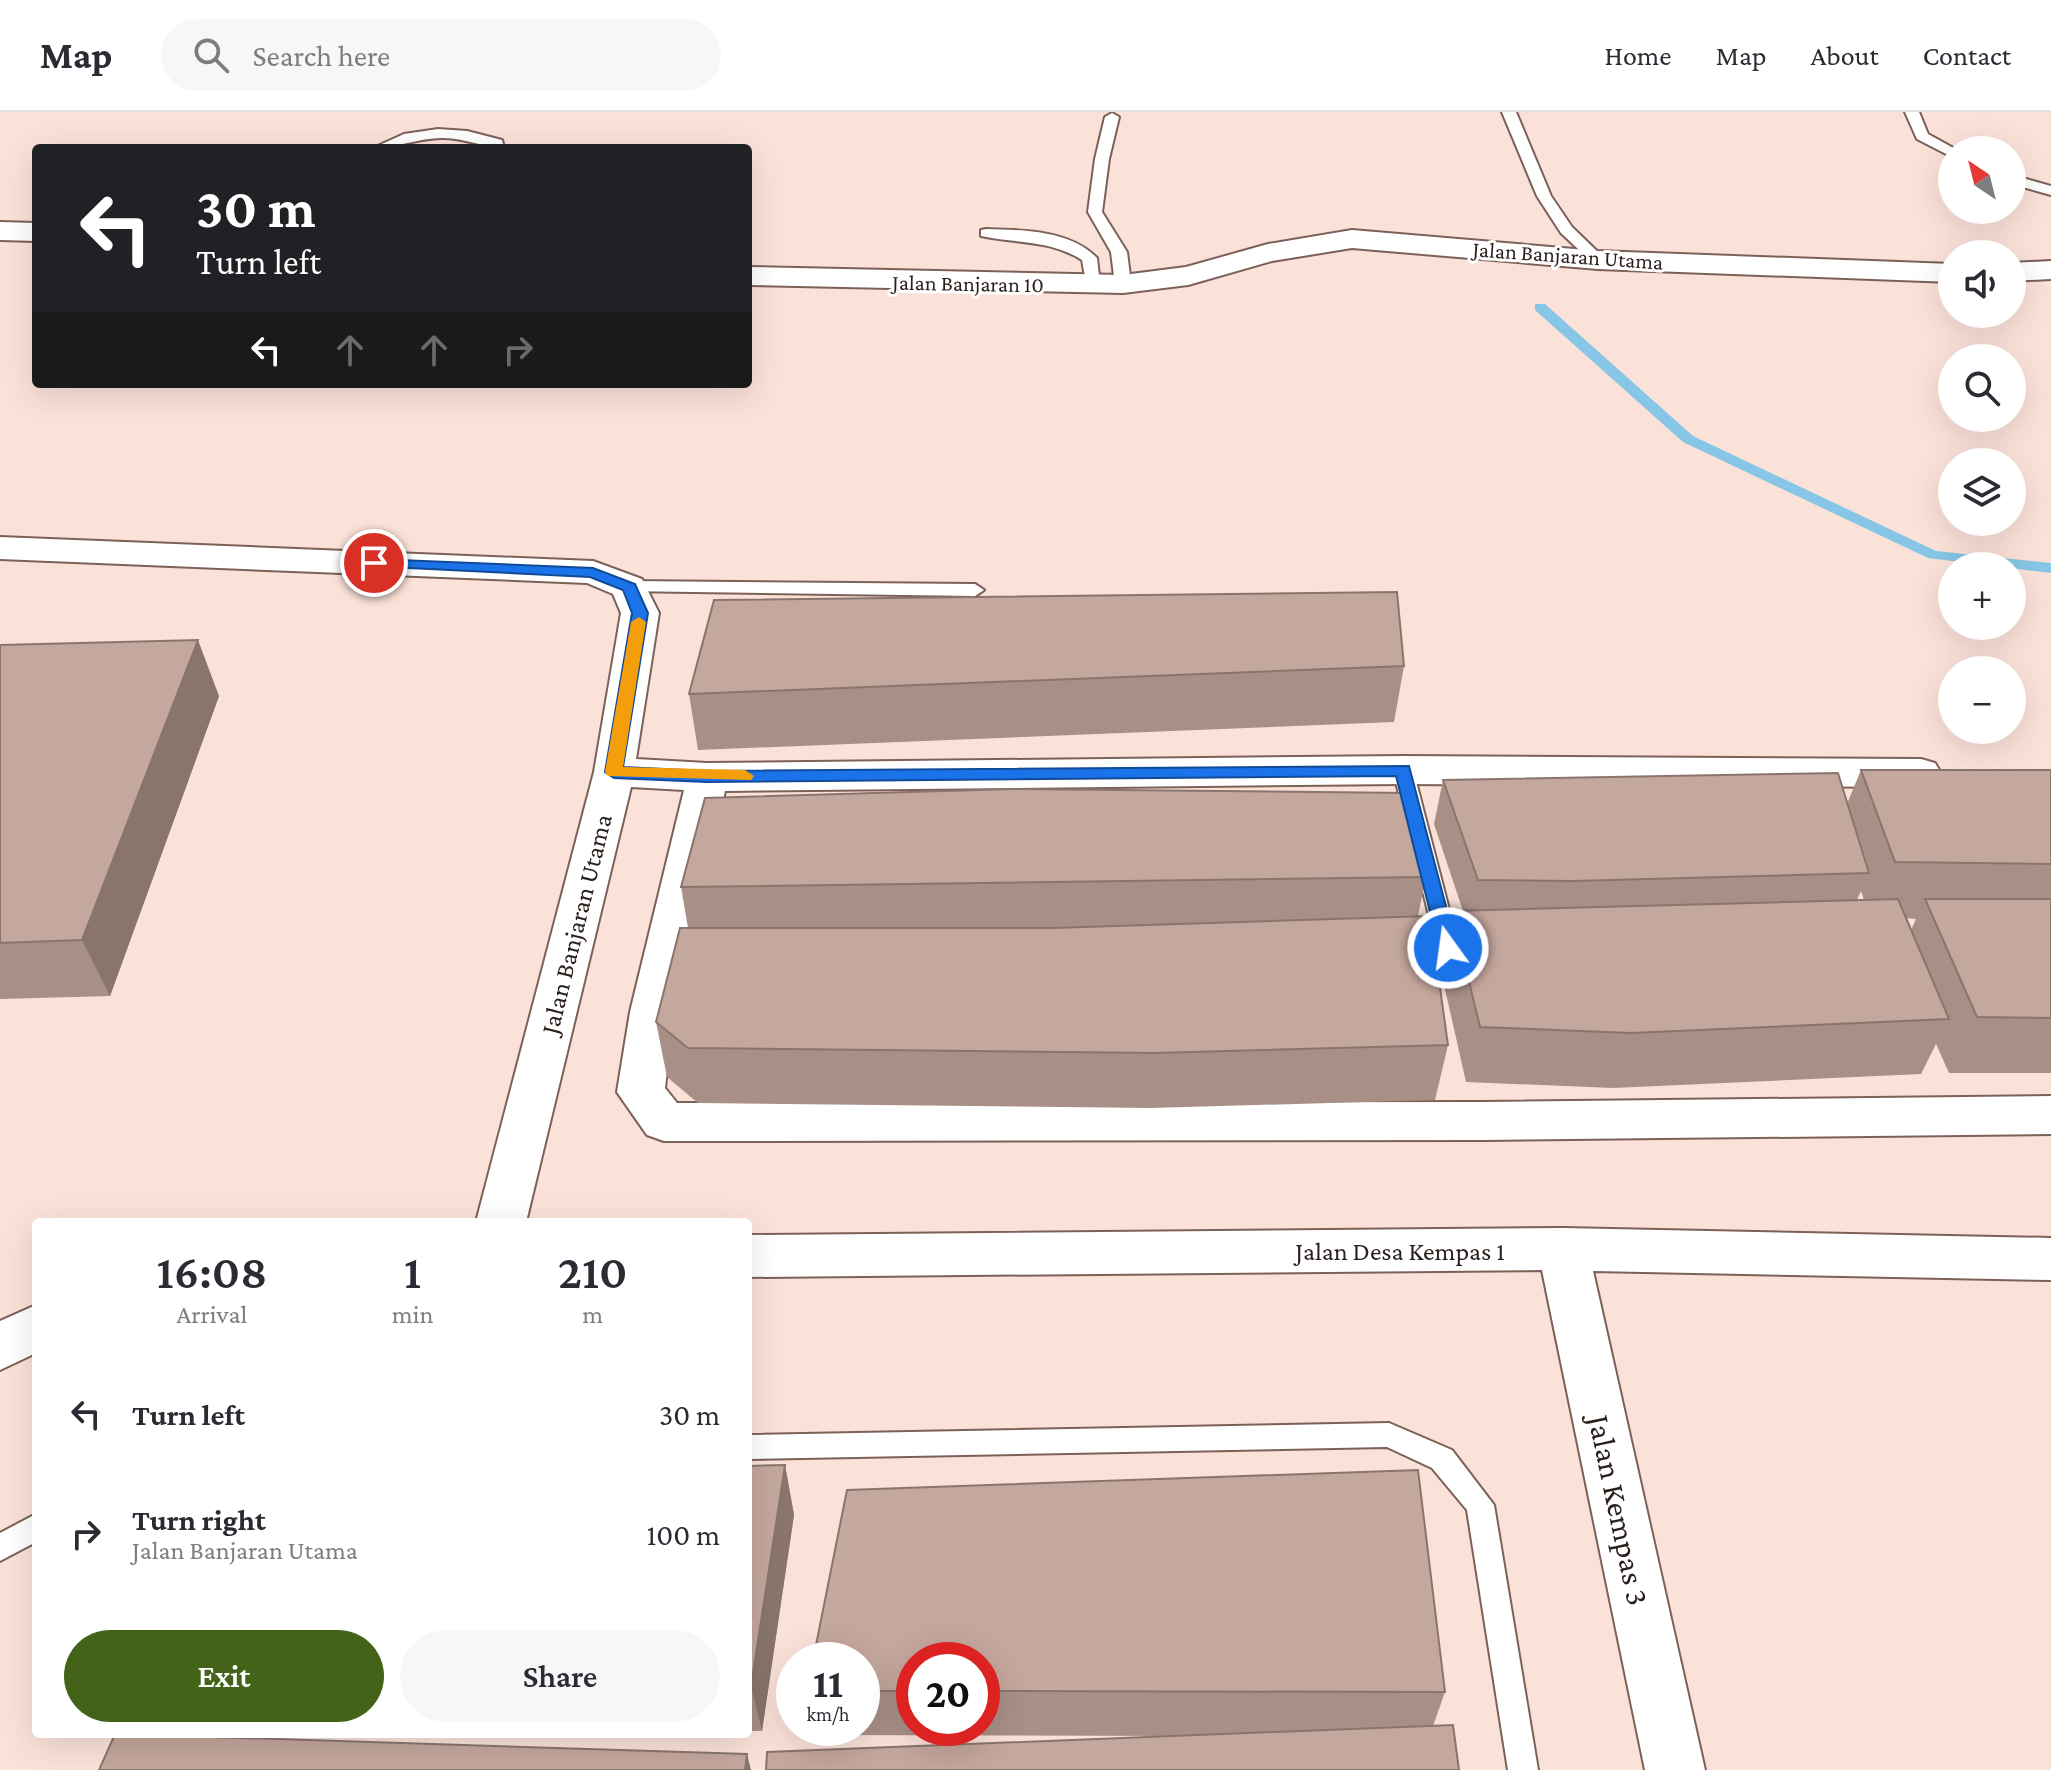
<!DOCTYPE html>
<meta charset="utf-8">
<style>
body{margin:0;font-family:"Crimson Pro",serif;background:#f7f7f7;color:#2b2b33;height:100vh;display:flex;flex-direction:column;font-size:30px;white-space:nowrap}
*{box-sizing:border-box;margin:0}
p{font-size:26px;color:#7c7c81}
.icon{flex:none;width:44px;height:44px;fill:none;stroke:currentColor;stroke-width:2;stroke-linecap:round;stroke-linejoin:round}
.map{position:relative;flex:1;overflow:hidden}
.details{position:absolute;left:32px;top:1106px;width:720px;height:520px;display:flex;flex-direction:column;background:#fff;border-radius:8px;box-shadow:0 8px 32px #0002}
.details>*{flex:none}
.hud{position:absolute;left:32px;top:32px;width:720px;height:244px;border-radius:8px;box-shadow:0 8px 32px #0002;background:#202124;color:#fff;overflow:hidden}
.needle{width:52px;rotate:325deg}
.fabs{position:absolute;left:1938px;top:24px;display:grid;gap:16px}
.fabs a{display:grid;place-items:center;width:88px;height:88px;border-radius:50%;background:#fff;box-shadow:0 8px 32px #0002;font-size:40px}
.speed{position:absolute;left:776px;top:1530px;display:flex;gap:16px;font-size:40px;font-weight:700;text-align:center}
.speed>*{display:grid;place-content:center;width:104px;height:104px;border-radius:50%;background:#fff;box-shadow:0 8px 32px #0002;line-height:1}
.speed small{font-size:20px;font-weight:400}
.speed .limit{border:12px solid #d22;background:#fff;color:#111}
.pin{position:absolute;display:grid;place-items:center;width:68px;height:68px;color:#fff;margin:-34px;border:4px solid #fff;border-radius:50%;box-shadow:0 2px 8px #0007}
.me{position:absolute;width:88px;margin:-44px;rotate:346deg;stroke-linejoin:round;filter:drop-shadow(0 0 6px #0008)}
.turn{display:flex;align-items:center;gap:28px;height:168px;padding:0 32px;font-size:36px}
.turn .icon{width:104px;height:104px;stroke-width:2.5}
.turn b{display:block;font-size:56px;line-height:68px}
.lanes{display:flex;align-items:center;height:76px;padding:0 32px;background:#0003;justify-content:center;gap:40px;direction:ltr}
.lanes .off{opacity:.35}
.eta{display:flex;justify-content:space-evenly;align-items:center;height:136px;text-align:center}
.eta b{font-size:48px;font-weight:600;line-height:56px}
.cta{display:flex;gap:16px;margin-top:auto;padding:16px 32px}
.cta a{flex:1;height:92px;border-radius:48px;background:#436319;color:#fff;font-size:32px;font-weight:600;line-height:92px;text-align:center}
.cta a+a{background:#f7f7f7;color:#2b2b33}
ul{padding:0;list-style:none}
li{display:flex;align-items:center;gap:24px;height:120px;padding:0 32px}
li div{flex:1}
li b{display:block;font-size:30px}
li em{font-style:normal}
header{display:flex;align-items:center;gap:48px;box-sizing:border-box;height:112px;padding:0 40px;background:#fff;border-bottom:2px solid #e1e1e2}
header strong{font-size:38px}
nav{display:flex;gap:44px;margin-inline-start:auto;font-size:28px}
.search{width:560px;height:72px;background:#f7f7f7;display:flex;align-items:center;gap:20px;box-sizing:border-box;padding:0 28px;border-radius:44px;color:#7c7c81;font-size:30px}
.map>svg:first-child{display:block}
</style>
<header>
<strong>Map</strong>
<div class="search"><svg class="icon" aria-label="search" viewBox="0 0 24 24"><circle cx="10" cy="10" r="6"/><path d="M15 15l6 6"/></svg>Search here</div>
<nav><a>Home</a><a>Map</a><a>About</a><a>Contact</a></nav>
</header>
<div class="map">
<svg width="2051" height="1658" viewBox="0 0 2051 1658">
<rect width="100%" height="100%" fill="#fbe2d9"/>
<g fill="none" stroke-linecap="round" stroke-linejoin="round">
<path fill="#87c6e6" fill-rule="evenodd" d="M 1535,192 L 1545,192 L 1693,324 L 1936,439 L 2051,451 L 2051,461 L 1928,446 L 1683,330 L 1535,198 Z"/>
<g stroke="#7b6157" stroke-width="4">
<path id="lane" d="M 1502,0 L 1516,0 L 1551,84 L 1572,115 L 1603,145 L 1603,151 L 1593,151 L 1561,121 L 1537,84 Z
M 1905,0 L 1919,0 L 1928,22 L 1957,38 L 1952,38 L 1952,45 L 1917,27 Z
M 1112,1 L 1119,5 L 1109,47 L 1102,100 L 1127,140 L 1131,172 L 1123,177 L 1115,172 L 1111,140 L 1088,100 L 1095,47 L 1105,5 Z
M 438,17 L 467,19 L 502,28 L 504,36 C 485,36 465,26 443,26 C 418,26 397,36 373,36 L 404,22 Z
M 2012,63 L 2051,74 L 2051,83 L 2012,72 Z
M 986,117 C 1022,118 1070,118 1097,146 L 1100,173 L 1092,178 L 1087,176 L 1082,148 C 1049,127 1017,132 981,124 L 981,118 Z
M 629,469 L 975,472 L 984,478 L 975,484 L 622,479 L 620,475 L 622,471 Z
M 1403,651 L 1413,658 L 1459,836 L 1456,842 L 1440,842 L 1437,836 L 1393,658 Z
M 1389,1311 L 1452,1338 L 1494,1393 L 1538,1658 L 1508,1658 L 1467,1398 L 1432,1356 L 1387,1335 L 748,1347 L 748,1323 Z
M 36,1402 L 36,1430 L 0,1449 L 0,1421 Z"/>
</g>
<g stroke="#7b6157" stroke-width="4">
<path id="street" d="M 0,110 L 36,111 L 36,129 L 0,128 Z
M 1352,118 L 1598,139 L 1952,152 L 1952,170 L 1598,157 L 1352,136 L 1272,149 L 1188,173 L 1123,181 L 748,173 L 748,155 L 1123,163 L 1186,155 L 1268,132 Z
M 2051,149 L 2051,167 L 2012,169 L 2012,151 Z
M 0,425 L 593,449 L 642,467 L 659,501 L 636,647 L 707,651 L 1403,644 L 1921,647 L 1935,651 L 1941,661 L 1935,671 L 1921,675 L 1403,672 L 725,679 L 669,940 L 665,976 L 677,991 L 1484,990 L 2051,984 L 2051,1022 L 1484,1028 L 664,1029 L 647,1023 L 617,980 L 630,900 L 684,678 L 631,675 L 526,1110 L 476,1110 L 594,660 L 621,501 L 613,482 L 587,471 L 0,447 Z
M 1563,1116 L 2051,1126 L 2051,1168 L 1593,1159 L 1705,1658 L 1645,1658 L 1542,1158 L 748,1165 L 748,1123 Z
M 36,1193 L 36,1241 L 0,1258 L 0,1209 Z"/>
</g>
<use href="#lane" fill="#fff" fill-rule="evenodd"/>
<use href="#street" fill="#fff" fill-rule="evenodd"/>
</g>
<path fill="#a99087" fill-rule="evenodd" d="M 0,533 L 219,584 L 110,884 L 0,887 Z
M 1404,554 L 1394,610 L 698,638 L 689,582 Z
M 1861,658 L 2051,658 L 2051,961 L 1949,961 L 1936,932 L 1921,962 L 1613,976 L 1466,970 L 1440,855 L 1452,799 L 1463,799 L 1434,712 L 1443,668 L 1847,692 ZM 1861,779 L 1864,788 L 1857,788 ZM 1906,806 L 1916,807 L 1911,818 Z
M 1426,765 L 1418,804 L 1448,933 L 1435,988 L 1151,996 L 698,991 L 667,965 L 656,910 L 688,816 L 681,775 Z
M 785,1353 L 794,1403 L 762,1619 L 748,1619 L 748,1354 Z
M 1418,1358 L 1445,1580 L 1433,1614 L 1453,1613 L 1459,1658 L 766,1658 L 767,1640 L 1173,1624 L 815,1623 L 814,1616 L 862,1616 L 862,1548 L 813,1548 L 847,1378 ZM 914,1548 L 982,1548 L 982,1616 L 914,1616 Z"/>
<path fill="#89756e" d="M 198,528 L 219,584 L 110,884 L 82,828 Z
M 785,1353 L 794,1403 L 762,1619 L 751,1574 Z
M 747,1642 L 751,1658 L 745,1658 Z"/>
<path fill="#c4a79d" stroke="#89756e" stroke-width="2" d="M 1397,480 L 1404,554 L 689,582 L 714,488 Z
M 198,528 L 82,828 L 0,831 L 0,533 Z
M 1861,658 L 2051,658 L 2051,752 L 1895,750 Z
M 1838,661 L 1869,761 L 1573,769 L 1478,768 L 1443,668 Z
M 1013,677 L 1410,681 L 1426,765 L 681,775 L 705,686 Z
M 1898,787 L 1949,907 L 1631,921 L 1480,915 L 1452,799 Z
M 1925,787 L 2051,787 L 2051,906 L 1977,905 Z
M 1430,804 L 1448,933 L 1155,941 L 688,936 L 656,910 L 680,816 L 1053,816 Z
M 785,1353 L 751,1574 L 748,1574 L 748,1354 Z
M 1418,1358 L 1445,1580 L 982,1579 L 982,1548 L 914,1548 L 914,1579 L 862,1579 L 862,1548 L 813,1548 L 847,1378 Z
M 1453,1613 L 1459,1658 L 766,1658 L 767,1640 Z
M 115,1622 L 116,1622 L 747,1642 L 745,1658 L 99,1658 Z"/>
<path fill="#1a73e8" stroke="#114b97" stroke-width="2" d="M 374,447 L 593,456 L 635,472 L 648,501 L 623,655 L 707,659 L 1409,654 L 1457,836 L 1448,842 L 1439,836 L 1396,664 L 707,670 L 614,666 L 605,660 L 632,501 L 623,478 L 590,465 L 369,454 L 369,448 Z"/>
<path fill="#f59e0b" d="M 639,505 L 646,510 L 623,655 L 745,658 L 754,664 L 751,668 L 608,664 L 605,660 L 631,510 Z"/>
<g text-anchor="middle" stroke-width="6" stroke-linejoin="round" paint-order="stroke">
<g font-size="22" fill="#2a1f1b" stroke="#fff">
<text transform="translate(1568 143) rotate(4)" y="8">Jalan Banjaran Utama</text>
<text transform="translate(968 171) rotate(1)" y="8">Jalan Banjaran 10</text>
</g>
<g font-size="26" fill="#2a1f1b" stroke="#fff">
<text transform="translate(576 812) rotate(-76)" y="9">Jalan Banjaran Utama</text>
<text x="1400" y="1148">Jalan Desa Kempas 1</text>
</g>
<g font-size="32" fill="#2a1f1b" stroke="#fff">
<text transform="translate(1619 1398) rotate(78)" y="11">Jalan Kempas 3</text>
</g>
</g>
</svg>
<div class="fabs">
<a><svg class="needle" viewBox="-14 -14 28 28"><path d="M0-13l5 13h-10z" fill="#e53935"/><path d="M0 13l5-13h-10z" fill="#7c7c81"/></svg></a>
<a><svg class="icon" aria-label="sound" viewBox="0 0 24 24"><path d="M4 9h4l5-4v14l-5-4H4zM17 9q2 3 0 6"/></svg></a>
<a><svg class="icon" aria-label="search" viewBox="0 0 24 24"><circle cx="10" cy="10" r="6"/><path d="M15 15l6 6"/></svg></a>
<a><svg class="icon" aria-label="layers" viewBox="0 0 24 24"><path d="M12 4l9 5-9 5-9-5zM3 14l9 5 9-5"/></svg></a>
<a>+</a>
<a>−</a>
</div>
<div class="speed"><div>11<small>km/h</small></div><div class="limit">20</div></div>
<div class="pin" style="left:374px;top:451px;background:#d93025"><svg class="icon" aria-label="arrive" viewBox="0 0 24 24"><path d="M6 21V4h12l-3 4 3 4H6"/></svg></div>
<svg class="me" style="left:1448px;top:836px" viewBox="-20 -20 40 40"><circle r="17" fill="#1a73e8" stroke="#fff" stroke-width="3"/><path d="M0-11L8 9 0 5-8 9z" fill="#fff"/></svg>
<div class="hud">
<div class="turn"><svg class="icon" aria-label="left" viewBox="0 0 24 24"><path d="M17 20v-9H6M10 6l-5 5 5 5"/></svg><div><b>30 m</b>Turn left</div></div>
<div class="lanes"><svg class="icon" aria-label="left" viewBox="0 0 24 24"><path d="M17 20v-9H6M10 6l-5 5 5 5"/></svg><svg class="icon off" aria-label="ahead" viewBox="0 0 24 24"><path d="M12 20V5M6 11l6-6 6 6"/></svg><svg class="icon off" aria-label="ahead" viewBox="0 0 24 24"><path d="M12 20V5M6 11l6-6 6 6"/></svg><svg class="icon off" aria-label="right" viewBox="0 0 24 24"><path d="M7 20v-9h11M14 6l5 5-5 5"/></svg></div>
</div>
<section class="details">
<div class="eta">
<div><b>16:08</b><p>Arrival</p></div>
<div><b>1</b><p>min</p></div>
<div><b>210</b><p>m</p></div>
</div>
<ul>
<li><svg class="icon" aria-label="left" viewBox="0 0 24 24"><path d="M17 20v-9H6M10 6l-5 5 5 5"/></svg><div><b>Turn left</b></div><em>30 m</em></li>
<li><svg class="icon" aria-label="right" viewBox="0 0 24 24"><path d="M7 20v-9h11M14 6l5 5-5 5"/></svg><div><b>Turn right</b><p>Jalan Banjaran Utama</p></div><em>100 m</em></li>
</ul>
<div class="cta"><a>Exit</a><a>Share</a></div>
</section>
</div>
